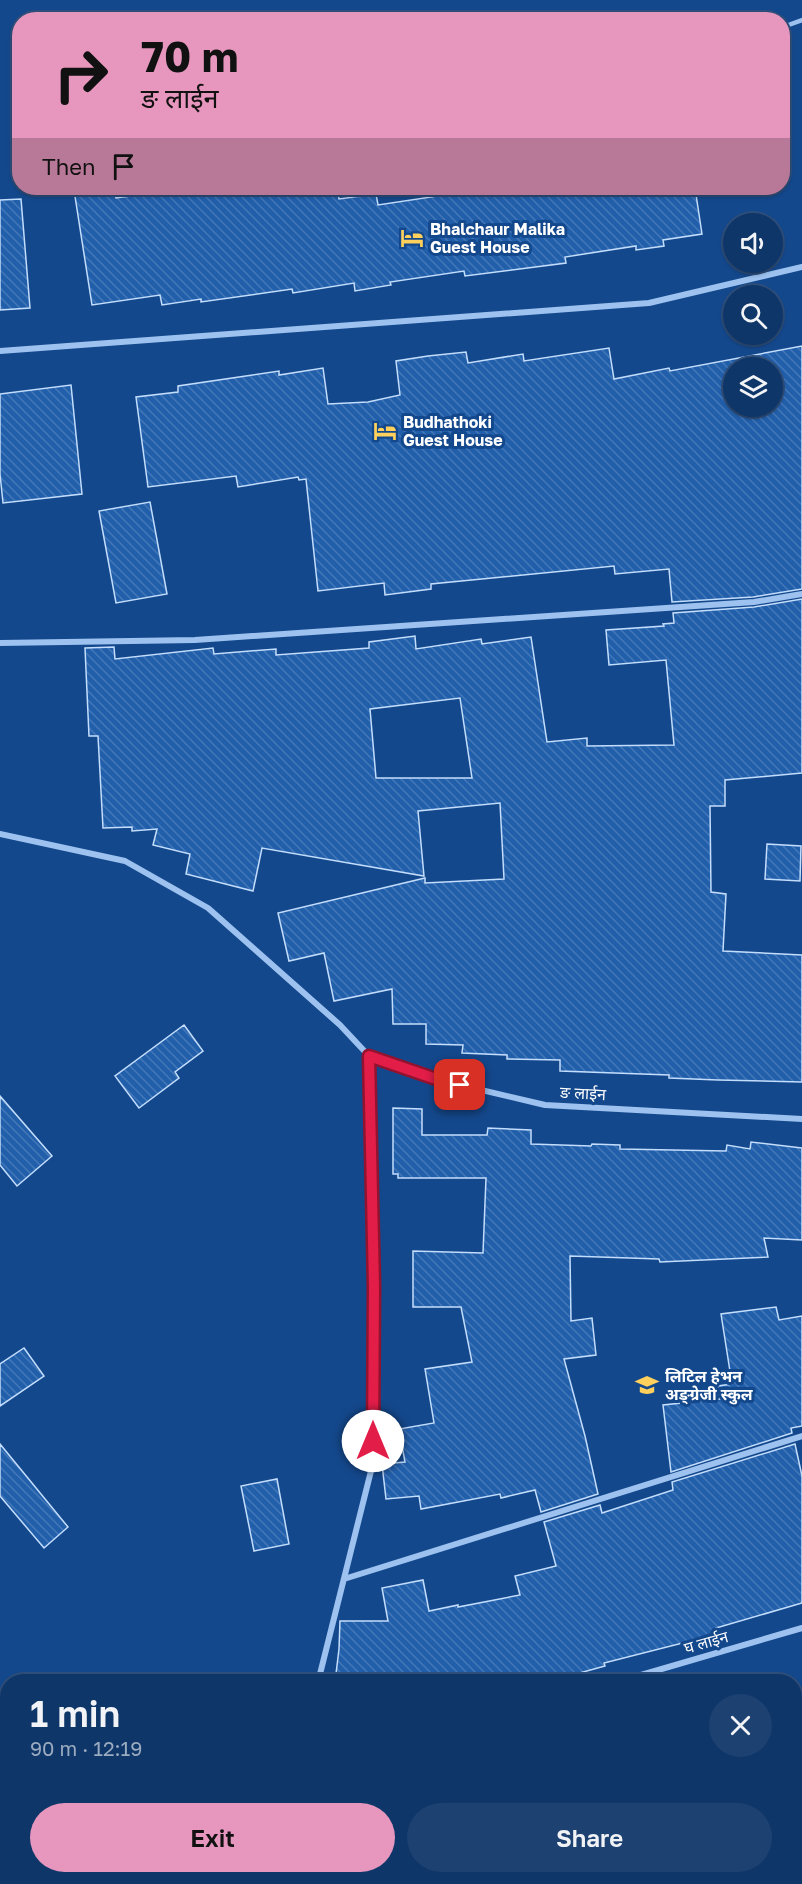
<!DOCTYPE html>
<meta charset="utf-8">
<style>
body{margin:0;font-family:"Golos Text","Noto Sans Devanagari",sans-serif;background:#1d4171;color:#f1f3f6;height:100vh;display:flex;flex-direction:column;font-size:22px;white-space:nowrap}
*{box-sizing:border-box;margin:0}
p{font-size:20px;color:#9babc0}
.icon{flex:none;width:33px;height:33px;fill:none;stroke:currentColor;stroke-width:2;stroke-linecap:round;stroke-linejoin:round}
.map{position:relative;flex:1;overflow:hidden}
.details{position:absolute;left:0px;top:1674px;width:802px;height:210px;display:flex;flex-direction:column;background:#0f3669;border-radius:24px 24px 0 0;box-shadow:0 2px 4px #0004,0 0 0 2px #2f507d}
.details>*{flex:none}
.hud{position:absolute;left:12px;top:12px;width:778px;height:183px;border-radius:24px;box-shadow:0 2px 4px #0004,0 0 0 2px #2f507d;background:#e797bd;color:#111;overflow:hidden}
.buttons{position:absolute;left:723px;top:213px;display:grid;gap:12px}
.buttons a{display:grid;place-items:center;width:60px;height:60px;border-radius:50%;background:#0f3669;box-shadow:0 2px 4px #0004,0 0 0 2px #2f507d;font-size:30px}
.pin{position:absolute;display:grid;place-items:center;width:51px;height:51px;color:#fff;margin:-26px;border-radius:12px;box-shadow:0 3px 9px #0006}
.me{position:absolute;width:66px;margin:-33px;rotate:0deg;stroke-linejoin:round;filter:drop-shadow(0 0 4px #0008)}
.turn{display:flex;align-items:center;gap:21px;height:126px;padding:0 30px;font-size:27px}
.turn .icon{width:78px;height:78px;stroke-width:2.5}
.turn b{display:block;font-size:42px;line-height:51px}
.then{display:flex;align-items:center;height:57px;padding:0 30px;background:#0003;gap:12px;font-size:22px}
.round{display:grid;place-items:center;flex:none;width:63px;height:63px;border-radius:32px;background:#1d4171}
.overview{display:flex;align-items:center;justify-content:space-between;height:102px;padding:0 30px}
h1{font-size:36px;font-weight:600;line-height:45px}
.cta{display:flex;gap:12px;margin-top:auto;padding:12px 30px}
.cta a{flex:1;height:69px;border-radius:36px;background:#e797bd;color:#111;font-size:24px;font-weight:600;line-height:69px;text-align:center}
.cta a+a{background:#1d4171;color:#f1f3f6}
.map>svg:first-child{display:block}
</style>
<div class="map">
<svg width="802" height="1884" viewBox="0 0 802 1884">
<defs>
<pattern id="building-back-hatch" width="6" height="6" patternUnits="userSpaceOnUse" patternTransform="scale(1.5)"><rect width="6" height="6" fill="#225fab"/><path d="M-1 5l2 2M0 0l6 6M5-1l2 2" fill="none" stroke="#4377b8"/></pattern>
</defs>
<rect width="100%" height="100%" fill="#14488c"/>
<path fill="url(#building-back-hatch)" stroke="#c3ddfc" stroke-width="1.5" fill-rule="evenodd" d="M 88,188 L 114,188 L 116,198 L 193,188 L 247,188 L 248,195 L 303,188 L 337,188 L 339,199 L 376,194 L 378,205 L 491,188 L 695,188 L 702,234 L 663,240 L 664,246 L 636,250 L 636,246 L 565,257 L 566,263 L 465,276 L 464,271 L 390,282 L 391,285 L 355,291 L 354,283 L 293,293 L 292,289 L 201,302 L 201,299 L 162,305 L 160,295 L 92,305 L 74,190 Z
M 21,199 L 30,308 L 0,310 L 0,200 Z
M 802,346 L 802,589 L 753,597 L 672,602 L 669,569 L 615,574 L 614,566 L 431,584 L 431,589 L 385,595 L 384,583 L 318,591 L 306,479 L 299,480 L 298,477 L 238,487 L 236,476 L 148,487 L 136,397 L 178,392 L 178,386 L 279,371 L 279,375 L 323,368 L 328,404 L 368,402 L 400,395 L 396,361 L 428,356 L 466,352 L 468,363 L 523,354 L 524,361 L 609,348 L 614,379 L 669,368 L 670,371 ZM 734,368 L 772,368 L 772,406 L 734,406 Z
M 71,385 L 82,494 L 3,503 L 0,474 L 0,394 Z
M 150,502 L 167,594 L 116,603 L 99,511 Z
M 802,599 L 802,773 L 725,780 L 725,806 L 710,806 L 711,892 L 726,894 L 723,951 L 802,955 L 802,1082 L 718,1080 L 669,1078 L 669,1075 L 560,1071 L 560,1060 L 507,1059 L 507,1055 L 462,1053 L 463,1045 L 426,1044 L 426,1024 L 393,1024 L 392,989 L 334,1001 L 324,953 L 289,961 L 278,913 L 425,878 L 425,883 L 504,879 L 500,803 L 418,811 L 424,876 L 262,848 L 253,891 L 186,874 L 190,854 L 153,845 L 157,829 L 132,831 L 132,827 L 103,828 L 98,736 L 89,736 L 85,648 L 114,647 L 115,659 L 213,648 L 214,654 L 276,649 L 276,655 L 369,648 L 369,642 L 415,636 L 416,649 L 481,639 L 482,644 L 531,637 L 547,742 L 587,738 L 587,746 L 674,745 L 666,660 L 609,665 L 606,630 L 664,626 L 663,624 L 674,623 L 673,613 L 754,607 ZM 460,698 L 472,778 L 376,778 L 370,709 Z
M 767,844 L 801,846 L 800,881 L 765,879 Z
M 184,1025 L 203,1051 L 175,1072 L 179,1078 L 139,1108 L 115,1076 Z
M 0,1096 L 52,1156 L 17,1186 L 0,1165 Z
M 393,1108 L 422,1109 L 422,1135 L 487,1135 L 488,1128 L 531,1130 L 531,1144 L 591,1146 L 592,1144 L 620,1145 L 620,1149 L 726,1151 L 727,1145 L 750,1149 L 751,1142 L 802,1148 L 802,1240 L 764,1238 L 768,1257 L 660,1262 L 659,1259 L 570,1256 L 571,1321 L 592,1318 L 596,1355 L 564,1359 L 585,1436 L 598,1494 L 541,1512 L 535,1490 L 501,1498 L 500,1494 L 421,1509 L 419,1496 L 386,1499 L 382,1464 L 405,1462 L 399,1429 L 434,1423 L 425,1369 L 472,1362 L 461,1307 L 413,1307 L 413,1251 L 483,1253 L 486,1178 L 398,1178 L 398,1174 L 393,1174 Z
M 776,1307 L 779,1320 L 802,1316 L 802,1426 L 791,1428 L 792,1433 L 671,1472 L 663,1405 L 720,1399 L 718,1386 L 732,1384 L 721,1314 Z
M 24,1348 L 44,1376 L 0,1406 L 0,1364 Z
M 0,1444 L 68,1527 L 44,1548 L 0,1496 Z
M 795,1444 L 802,1476 L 802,1603 L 716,1628 L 718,1634 L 604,1663 L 605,1666 L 547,1682 L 335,1682 L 339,1649 L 340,1621 L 388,1621 L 382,1588 L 423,1580 L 429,1611 L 458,1605 L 458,1607 L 520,1595 L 515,1576 L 556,1566 L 544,1522 L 600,1505 L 602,1513 L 673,1490 L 672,1482 Z
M 277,1479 L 289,1544 L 254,1551 L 241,1486 Z"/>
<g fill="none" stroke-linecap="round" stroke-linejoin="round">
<path stroke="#9dc2f0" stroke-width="4.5" d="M 783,27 L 802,20"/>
<path stroke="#9dc2f0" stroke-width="6" d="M 0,351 L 649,303 L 802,267
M 0,643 L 195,640 L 754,602 L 802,594
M 0,834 L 125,861 L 208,908 L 340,1025 L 369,1056 L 373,1287 L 373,1463 L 318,1682
M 369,1056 L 439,1080 L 545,1105 L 802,1119
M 344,1579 L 802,1436
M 617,1682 L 802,1628
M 795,1853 L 802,1851
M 251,1876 L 252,1884
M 687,1884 L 713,1876"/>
</g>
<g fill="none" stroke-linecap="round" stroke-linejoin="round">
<g stroke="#92132f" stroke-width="15">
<path id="route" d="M 373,1441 L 374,1287 L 369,1056 L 439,1080 L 460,1085"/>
</g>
<use href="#route" stroke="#e11d48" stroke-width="10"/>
</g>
<defs>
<g id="hotel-bare" transform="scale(1.8)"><path d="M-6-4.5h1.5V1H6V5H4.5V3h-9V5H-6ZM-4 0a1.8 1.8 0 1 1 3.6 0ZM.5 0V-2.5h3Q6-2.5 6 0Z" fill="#ffd15c" stroke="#14488c" stroke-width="2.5" paint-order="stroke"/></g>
<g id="school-bare" transform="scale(1.8)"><path d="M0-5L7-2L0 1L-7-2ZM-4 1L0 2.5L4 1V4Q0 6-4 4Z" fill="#ffd15c" stroke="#14488c" stroke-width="2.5" paint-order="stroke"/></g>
</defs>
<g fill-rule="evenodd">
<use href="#hotel-bare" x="412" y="238"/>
<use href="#hotel-bare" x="385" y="431"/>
<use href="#school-bare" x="647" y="1385"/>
</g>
<g text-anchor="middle" stroke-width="6" stroke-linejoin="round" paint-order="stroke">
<g font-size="16" font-weight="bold" fill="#fff" stroke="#14488c" text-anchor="start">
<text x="430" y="235">Bhalchaur Malika<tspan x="430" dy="18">Guest House</tspan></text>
<text x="403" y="428">Budhathoki<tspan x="403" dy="18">Guest House</tspan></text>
<text x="665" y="1382">लिटिल हेभन<tspan x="665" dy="18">अङ्‍ग्रेजी स्कुल</tspan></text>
</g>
<g font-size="16" fill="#fff" stroke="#14488c">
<text transform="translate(583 1093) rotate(3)" y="6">ङ लाईन</text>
<text transform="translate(706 1642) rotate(-16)" y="6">घ लाईन</text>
</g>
</g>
</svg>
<div class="buttons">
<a><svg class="icon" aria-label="sound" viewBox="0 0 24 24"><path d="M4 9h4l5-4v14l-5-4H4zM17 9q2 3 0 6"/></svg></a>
<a><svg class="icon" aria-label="search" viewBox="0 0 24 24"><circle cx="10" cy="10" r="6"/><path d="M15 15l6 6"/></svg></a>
<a><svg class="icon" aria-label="layers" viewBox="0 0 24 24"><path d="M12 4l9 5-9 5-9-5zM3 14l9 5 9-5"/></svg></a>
</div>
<div class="pin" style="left:460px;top:1085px;background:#d93025"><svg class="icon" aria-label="arrive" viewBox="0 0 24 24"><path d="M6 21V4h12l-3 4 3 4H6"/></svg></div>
<svg class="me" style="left:373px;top:1441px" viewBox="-20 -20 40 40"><circle r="19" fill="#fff"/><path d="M0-13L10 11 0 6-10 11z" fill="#e11d48"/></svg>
<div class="hud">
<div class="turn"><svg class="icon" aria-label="right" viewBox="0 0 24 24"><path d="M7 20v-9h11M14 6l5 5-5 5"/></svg><div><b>70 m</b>ङ लाईन</div></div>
<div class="then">Then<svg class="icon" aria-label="arrive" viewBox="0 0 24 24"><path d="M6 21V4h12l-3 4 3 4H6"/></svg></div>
</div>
<section class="details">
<div class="overview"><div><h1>1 min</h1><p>90 m · 12:19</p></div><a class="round"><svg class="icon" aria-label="close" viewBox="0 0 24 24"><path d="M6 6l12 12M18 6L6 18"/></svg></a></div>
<div class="cta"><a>Exit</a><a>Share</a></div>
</section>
</div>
